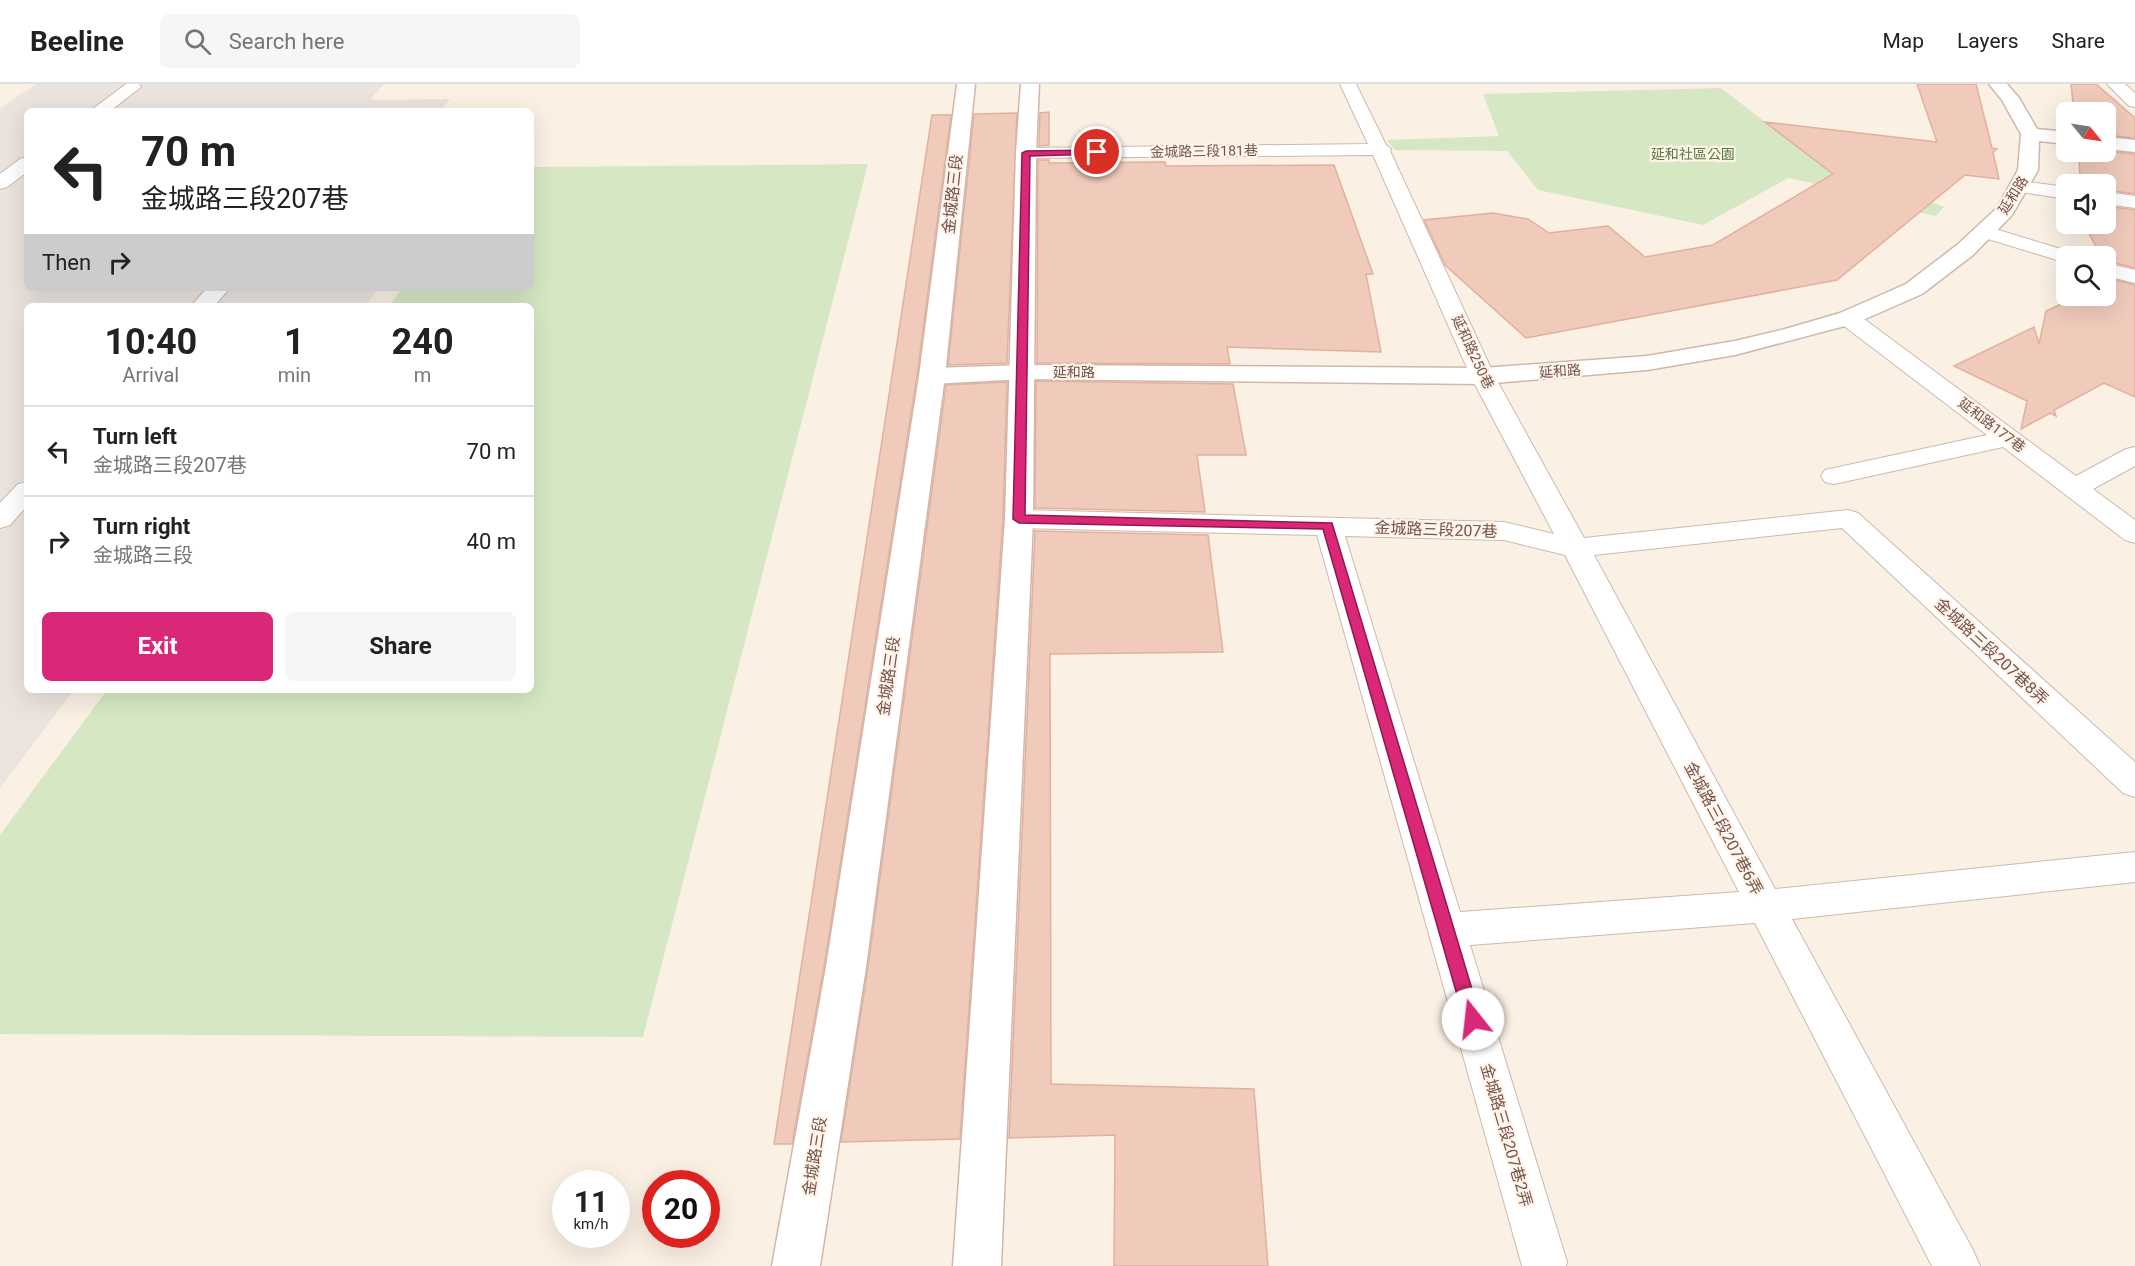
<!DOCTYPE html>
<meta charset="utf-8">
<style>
body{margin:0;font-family:Roboto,"Noto Sans TC",sans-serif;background:#f6f6f6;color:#222;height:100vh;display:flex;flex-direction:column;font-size:22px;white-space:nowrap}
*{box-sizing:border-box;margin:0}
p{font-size:20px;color:#767676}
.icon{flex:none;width:33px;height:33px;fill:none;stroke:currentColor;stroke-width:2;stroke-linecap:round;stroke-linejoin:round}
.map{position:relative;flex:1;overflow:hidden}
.details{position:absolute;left:24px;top:219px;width:510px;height:390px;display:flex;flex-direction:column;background:#fff;border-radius:9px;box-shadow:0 6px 24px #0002}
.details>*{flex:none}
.guide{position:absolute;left:24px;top:24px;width:510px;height:183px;border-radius:9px;box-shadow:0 6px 24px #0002;background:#fff;color:#222;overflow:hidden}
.needle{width:39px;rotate:120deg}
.fabs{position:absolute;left:2056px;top:18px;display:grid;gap:12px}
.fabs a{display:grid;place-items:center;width:60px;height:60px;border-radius:9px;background:#fff;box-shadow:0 6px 24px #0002;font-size:30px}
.speed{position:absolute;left:552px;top:1086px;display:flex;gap:12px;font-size:30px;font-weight:700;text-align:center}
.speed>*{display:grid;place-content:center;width:78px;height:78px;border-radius:50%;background:#fff;box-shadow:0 6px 24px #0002;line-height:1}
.speed small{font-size:15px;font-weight:400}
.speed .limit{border:9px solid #d22;background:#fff;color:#111}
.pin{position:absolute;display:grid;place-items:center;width:51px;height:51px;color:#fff;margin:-26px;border:3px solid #fff;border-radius:50%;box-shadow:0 2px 6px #0007}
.me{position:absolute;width:66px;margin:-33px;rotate:344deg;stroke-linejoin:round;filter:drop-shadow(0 0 4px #0008)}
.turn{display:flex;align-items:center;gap:21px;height:126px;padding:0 18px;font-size:27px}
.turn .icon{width:78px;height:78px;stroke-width:2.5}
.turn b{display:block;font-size:42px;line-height:51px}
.then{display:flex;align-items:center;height:57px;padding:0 18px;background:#0003;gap:12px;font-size:22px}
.eta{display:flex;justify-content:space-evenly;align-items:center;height:102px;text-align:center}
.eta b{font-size:36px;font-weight:700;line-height:42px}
.primary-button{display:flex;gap:12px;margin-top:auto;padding:12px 18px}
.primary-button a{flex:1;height:69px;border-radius:9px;background:#db2777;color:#fff;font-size:24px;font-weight:700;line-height:69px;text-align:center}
.primary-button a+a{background:#f6f6f6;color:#222}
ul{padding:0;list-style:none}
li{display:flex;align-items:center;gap:18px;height:90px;padding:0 18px;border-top:2px solid #e0e0e0}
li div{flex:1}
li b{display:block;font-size:22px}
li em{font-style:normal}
header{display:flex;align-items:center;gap:36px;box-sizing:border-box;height:84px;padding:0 30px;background:#fff;border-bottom:2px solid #e0e0e0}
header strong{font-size:28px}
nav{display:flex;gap:33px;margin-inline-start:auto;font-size:21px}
.search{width:420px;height:54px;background:#f6f6f6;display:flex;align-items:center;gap:15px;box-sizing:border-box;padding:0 21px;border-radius:9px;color:#767676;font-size:22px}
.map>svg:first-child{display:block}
</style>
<header>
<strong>Beeline</strong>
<div class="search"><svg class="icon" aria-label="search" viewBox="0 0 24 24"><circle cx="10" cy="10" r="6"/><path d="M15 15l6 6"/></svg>Search here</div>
<nav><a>Map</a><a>Layers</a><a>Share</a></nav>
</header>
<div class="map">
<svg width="2135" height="1182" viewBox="0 0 2135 1182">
<rect width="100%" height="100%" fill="#fbf0e4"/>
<path fill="#ebe3de" d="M 36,0 L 384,0 L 370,16 L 450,15 L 440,27 L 27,27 L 27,204 L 379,204 L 365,222 L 27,222 L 27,606 L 74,606 L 0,704 L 0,24 Z"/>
<path fill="#d6e8c3" d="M 1721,4 L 1800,65 L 1944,123 L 1936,132 L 1858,115 L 1858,109 L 1788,94 L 1703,141 L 1538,106 L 1507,67 L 1395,66 L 1387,56 L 1499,52 L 1483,10 Z
M 868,80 L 643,953 L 0,950 L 0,751 L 107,606 L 531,606 L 531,222 L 389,222 L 402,204 L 531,204 L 531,83 Z"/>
<path fill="#f0cbbc" stroke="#e2b09d" stroke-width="1.5" d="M 1917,0 L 1976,0 L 1992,64 L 1997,65 L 1993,68 L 1999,95 L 1965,91 L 1837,196 L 1526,254 L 1445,181 L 1424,136 L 1493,129 L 1528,135 L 1549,149 L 1608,142 L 1645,173 L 1713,161 L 1833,90 L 1765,38 L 1937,58 Z
M 2071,0 L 2096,0 L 2135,34 L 2135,54 L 2106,51 L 2106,28 L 2074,28 Z
M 1049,28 L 1049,61 L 1039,62 L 1040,29 Z
M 1017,29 L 1007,279 L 948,281 L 974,30 Z
M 932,31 L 951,31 L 917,292 L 824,883 L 792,1060 L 774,1060 Z
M 2106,67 L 2135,70 L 2135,110 L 2106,106 L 2106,100 L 2080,100 L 2079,68 Z
M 1038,76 L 1049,76 L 1049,79 L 1165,78 L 1166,82 L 1334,81 L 1373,190 L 1366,190 L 1381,268 L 1227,263 L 1230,280 L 1037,279 Z
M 2106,122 L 2135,126 L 2135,184 L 2106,177 L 2106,172 L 2101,172 L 2084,140 L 2106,140 Z
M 2111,195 L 2135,201 L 2135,313 L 2104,299 L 2054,326 L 2056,332 L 2050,329 L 2021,345 L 2027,317 L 1954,282 L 2034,243 L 2039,260 L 2046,227 L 2078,212 L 2106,212 L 2106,198 Z
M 1036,297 L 1233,300 L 1246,371 L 1197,371 L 1205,428 L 1035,424 Z
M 1007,298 L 1003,435 L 960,1055 L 841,1058 L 868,883 L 946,301 Z
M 1035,447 L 1208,451 L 1223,568 L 1050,570 L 1051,1000 L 1254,1005 L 1268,1182 L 1114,1182 L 1115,1051 L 1009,1054 Z"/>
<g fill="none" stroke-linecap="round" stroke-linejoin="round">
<g stroke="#ceb8ae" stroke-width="2">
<path id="lane" d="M 126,0 L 139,0 L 141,3 L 110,27 L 90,27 Z
M 1340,0 L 1356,0 L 1386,61 L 1391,65 L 1390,67 L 1495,293 L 1584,454 L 1848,426 L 1858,429 L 2135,678 L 2135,713 L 2123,709 L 1842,444 L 1594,471 L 1775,805 L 2135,768 L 2135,798 L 1792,835 L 1973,1166 L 1980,1182 L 1932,1182 L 1755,839 L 1470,861 L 1567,1178 L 1566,1182 L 1522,1182 L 1317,451 L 1019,444 L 1009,441 L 1005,435 L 1009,429 L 1019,426 L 1504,438 L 1554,450 L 1471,293 L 1373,71 L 1026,74 L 1020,73 L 1017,69 L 1020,65 L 1026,64 L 1368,60 ZM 1345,452 L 1504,456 L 1565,471 L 1739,808 L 1460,828 Z
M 2107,0 L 2125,0 L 2135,9 L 2135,23 L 2129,22 Z
M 27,73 L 27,88 L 7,103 L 0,105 L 0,90 L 20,75 Z
M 2020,97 L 2067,103 L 2067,115 L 2013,107 L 2010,103 L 2013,99 Z
M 2106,108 L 2135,112 L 2135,124 L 2106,120 Z
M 1985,142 L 2074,169 L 2077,172 L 2067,172 L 2067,179 L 1978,152 L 1975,148 L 1978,144 Z
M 2106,179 L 2135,186 L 2135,199 L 2106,192 Z
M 207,204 L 230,204 L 214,222 L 191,222 Z
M 1848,227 L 1856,229 L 2076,392 L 2126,365 L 2135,363 L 2135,382 L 2093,405 L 2135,436 L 2135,459 L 2125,456 L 2003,363 L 1834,400 L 1825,398 L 1821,392 L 1825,386 L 1987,351 L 1840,239 L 1837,234 L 1840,229 Z
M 27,398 L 27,422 L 10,441 L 0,444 L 0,419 L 18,400 Z"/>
</g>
<g stroke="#ceb8ae" stroke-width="3">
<path id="street" d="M 1989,0 L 2007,0 L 2019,14 L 2037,45 L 2067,48 L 2067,60 L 2039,57 L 2038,86 L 2012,131 L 1973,171 L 1922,210 L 1856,239 L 1735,271 L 1647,286 L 1483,300 L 1023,295 L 932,300 L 923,297 L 919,292 L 923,287 L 932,284 L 1023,281 L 1483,284 L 1647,272 L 1735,257 L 1785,245 L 1840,229 L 1906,200 L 1957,161 L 1997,124 L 2018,86 L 2021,50 L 2002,16 Z
M 2106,53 L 2135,56 L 2135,68 L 2106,65 Z"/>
</g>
<g stroke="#d1b7ab" stroke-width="3">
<path id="secondary" d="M 957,0 L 975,0 L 945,292 L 866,883 L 820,1182 L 772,1182 L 826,883 L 919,292 Z
M 1021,0 L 1039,0 L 1036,69 L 1033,435 L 1001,1182 L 953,1182 L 1005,435 L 1016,69 Z"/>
</g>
<use href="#lane" fill="#fff" fill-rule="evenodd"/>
<use href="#street" fill="#fff" fill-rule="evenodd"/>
<use href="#secondary" fill="#fff" fill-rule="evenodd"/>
</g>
<path fill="#db2777" stroke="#8e194d" stroke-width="1.5" d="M 1097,66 L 1101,68 L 1100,70 L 1030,72 L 1025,431 L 1332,439 L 1481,935 L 1479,940 L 1473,943 L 1466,940 L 1464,935 L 1323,445 L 1019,439 L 1013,435 L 1022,69 L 1026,67 Z"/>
<g text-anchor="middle" stroke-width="4.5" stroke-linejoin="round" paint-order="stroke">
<g font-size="14" fill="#73544a" stroke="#fef4ea">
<text transform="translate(1204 67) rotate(-1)" y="5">金城路三段181巷</text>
<text transform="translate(2013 111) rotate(-58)" y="5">延和路</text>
<text transform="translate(1473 268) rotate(65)" y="5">延和路250巷</text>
<text transform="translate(1560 287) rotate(-4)" y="5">延和路</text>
<text x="1074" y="293">延和路</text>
<text transform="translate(1992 341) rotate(37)" y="5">延和路177巷</text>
</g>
<g font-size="14" fill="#597842" stroke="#fef4ea">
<text x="1693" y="75">延和社區公園</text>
</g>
<g font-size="16" fill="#73544a" stroke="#fef4ea">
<text transform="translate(952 110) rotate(-84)" y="6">金城路三段</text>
<text transform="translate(1436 445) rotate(2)" y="6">金城路三段207巷</text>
<text transform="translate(1992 567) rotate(43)" y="6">金城路三段207巷8弄</text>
<text transform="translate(888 592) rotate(-82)" y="6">金城路三段</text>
<text transform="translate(1724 744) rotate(62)" y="6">金城路三段207巷6弄</text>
<text transform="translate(1507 1051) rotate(74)" y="6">金城路三段207巷2弄</text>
<text transform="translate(814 1072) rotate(-81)" y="6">金城路三段</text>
</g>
</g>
</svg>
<div class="fabs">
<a><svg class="needle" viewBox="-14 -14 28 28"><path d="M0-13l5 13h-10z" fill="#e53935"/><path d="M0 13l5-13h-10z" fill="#767676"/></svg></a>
<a><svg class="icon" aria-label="sound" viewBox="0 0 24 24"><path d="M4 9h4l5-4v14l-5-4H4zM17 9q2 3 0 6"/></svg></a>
<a><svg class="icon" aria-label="search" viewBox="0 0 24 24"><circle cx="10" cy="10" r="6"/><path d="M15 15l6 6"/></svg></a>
</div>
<div class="speed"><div>11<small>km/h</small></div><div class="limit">20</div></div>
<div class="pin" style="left:1097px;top:68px;background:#d93025"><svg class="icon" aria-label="arrive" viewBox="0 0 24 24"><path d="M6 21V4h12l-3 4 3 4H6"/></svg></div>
<svg class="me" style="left:1473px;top:935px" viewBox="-20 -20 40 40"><circle r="19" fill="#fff"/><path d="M0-13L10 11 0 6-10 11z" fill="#db2777"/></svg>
<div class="guide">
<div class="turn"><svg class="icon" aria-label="left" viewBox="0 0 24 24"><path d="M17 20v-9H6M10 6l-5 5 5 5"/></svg><div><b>70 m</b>金城路三段207巷</div></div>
<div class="then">Then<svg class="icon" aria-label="right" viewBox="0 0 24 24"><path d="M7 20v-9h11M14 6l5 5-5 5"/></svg></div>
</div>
<section class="details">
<div class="eta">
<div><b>10:40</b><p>Arrival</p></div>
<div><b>1</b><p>min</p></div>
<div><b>240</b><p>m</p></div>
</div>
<ul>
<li><svg class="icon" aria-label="left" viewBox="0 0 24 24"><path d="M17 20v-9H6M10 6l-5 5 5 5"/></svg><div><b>Turn left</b><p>金城路三段207巷</p></div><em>70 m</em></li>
<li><svg class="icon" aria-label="right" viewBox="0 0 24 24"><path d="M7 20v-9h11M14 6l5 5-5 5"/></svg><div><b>Turn right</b><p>金城路三段</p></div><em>40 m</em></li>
</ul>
<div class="primary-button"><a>Exit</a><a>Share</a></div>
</section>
</div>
